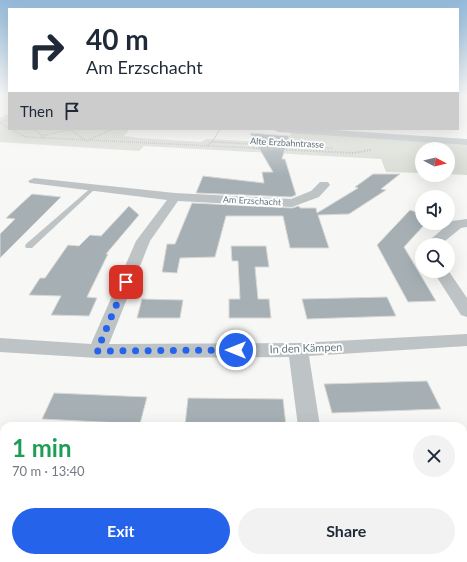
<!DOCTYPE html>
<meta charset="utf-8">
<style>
body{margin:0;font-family:Lato,sans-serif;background:#f2f2f3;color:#1f2937;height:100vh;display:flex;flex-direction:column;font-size:15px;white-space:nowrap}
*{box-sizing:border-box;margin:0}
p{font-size:13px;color:#747a83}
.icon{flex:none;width:22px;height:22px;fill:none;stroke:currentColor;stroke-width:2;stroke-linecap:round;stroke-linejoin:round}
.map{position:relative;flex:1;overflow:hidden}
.details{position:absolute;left:0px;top:422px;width:467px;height:140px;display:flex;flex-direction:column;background:#fff;border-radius:12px 12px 0 0;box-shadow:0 4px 16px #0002}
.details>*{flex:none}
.guide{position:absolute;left:8px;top:8px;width:451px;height:122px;border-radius:0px;box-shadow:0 4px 16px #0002;background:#fff;color:#1f2937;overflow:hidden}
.needle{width:26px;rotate:97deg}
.tools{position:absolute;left:415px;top:142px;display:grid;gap:8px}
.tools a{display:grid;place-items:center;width:40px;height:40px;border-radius:50%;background:#fff;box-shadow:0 4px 16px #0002;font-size:20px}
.pin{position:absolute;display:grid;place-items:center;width:34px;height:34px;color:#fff;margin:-17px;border-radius:8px;box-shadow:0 2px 6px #0006}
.me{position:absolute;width:44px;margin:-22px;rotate:270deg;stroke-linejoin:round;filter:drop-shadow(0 0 3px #0008)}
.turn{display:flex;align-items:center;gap:14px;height:84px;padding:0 12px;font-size:18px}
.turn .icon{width:52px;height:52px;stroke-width:2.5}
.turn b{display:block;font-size:28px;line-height:34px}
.then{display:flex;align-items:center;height:38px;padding:0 12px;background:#0003;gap:8px;font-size:15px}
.round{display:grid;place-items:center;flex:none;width:42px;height:42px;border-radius:21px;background:#f2f2f3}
.head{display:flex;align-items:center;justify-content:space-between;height:68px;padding:0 12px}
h1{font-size:24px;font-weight:700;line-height:30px;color:#1e9e55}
.primary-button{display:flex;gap:8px;margin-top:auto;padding:8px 12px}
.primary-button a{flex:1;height:46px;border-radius:24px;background:#2563eb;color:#fff;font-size:16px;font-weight:700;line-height:46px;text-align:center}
.primary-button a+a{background:#f2f2f3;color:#1f2937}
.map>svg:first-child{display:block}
</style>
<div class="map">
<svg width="467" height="562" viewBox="0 0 467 562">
<rect width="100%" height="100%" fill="#f7f7f5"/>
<path fill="#d8dcd4" d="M 9,114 L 9,129 L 130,129 L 124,136 L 139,138 L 201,142 L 207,139 L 287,143 L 291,132 L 467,145 L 467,175 L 448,174 L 448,149 L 422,149 L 422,173 L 386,172 L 381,159 L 144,146 L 139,151 L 0,142 L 0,118 Z"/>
<path fill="#a6b0b4" stroke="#d9d9d7" d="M 250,133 L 289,136 L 282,159 L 285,159 L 296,195 L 291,197 L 196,193 L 203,176 L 264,183 L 262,172 L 273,172 Z
M 373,174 L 400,174 L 381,189 L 386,190 L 349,214 L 318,215 L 329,248 L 290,248 L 283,216 L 226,216 L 215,257 L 180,258 L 177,273 L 162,272 L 167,244 L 175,244 L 192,203 L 292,208 L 299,206 L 300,208 L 316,208 L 317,213 L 358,188 L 355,187 Z
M 32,194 L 61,197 L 0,258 L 0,234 L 15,219 L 6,218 Z
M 129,206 L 139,215 L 106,254 L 108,254 L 87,297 L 97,298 L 89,316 L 51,315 L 61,296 L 29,295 L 40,278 L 45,278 L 68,245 L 79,246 L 90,235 L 101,236 Z
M 410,210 L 422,214 L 422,223 L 426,223 L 404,247 L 436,301 L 408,302 L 377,245 Z
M 231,246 L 266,246 L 269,267 L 255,267 L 258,299 L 269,299 L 271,318 L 229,318 L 229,299 L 240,299 L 238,261 L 232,261 Z
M 387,297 L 396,316 L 307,319 L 302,299 Z
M 142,299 L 183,300 L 180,318 L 137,318 Z
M 427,381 L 441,409 L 332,413 L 324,384 Z
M 54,393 L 147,397 L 140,424 L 42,419 Z
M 188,398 L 283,399 L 286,426 L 185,425 Z"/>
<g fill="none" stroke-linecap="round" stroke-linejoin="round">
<path stroke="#b7bbbd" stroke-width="1.5" stroke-dasharray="1 1" stroke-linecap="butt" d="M 0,122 L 9,120
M 0,123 L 9,128
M 10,129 L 26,137 L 274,149
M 34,129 L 42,136
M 70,129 L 86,141 L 113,129
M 44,138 L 42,136 L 72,129
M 212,142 L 220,129
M 206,146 L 212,142 L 333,148"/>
<path stroke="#b7bbbd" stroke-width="2" stroke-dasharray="1.5 1.5" stroke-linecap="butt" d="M 253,148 L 354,153 L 371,150"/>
<path fill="#bec4c6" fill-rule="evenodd" d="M 93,186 L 95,187 L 95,189 L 32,248 L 26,248 L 25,246 L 26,244 Z"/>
<path fill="#bec4c6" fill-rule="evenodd" d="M 273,129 L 319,129 L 467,139 L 467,145 L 278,132 Z
M 34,178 L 175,193 L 291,199 L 311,191 L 320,182 L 328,182 L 330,185 L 319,197 L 292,207 L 178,201 L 150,241 L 109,344 L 298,343 L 467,334 L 467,346 L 309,356 L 320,426 L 298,426 L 289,357 L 97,358 L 0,352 L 0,338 L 91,344 L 136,241 L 167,200 L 30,183 L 28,181 Z
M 467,219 L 467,227 L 461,228 L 440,245 L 424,245 L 452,221 Z
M 448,270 L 467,298 L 467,317 L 461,315 L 433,271 Z
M 316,558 L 344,558 L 344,562 L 316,562 Z"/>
</g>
<linearGradient id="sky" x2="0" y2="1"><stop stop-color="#93bada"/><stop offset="0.55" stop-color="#fbfbfa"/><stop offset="1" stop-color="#fbfbfa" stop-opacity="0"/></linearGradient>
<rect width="467" height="175" fill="url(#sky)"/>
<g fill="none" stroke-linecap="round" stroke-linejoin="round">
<path stroke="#2563eb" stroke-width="7" stroke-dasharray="0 12.6" d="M 126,282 L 97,351 L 236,350"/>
</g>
<g text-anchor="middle" stroke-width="4" stroke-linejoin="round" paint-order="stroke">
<g font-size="9" fill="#64777e" stroke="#fff">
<text transform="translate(287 143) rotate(3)" y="3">Alte Erzbahntrasse</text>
<text transform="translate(252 201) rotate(3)" y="3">Am Erzschacht</text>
</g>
<g font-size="11" fill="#64777e" stroke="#fff">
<text transform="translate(306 348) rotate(-2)" y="4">In den Kämpen</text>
</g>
</g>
</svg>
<div class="tools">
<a><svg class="needle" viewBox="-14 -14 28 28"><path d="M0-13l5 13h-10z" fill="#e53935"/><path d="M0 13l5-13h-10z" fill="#747a83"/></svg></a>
<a><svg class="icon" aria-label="sound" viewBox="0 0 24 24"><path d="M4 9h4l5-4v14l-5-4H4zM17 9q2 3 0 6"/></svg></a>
<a><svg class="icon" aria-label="search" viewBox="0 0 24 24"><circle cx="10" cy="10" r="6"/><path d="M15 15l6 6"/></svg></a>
</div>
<div class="pin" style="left:126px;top:282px;background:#d93025"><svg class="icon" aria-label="arrive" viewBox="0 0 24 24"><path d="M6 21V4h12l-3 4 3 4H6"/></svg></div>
<svg class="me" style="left:236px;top:350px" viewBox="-20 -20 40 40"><circle r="17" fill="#2563eb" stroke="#fff" stroke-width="3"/><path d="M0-11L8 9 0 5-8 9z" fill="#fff"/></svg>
<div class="guide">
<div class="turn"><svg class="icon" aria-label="right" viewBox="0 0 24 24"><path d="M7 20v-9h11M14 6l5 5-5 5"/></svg><div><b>40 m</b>Am Erzschacht</div></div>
<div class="then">Then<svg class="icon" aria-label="arrive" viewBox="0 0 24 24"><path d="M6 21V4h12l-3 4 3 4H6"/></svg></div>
</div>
<section class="details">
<div class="head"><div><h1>1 min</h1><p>70 m · 13:40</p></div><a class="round"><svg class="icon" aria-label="close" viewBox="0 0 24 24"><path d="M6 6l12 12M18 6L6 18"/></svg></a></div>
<div class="primary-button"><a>Exit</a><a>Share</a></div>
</section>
</div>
